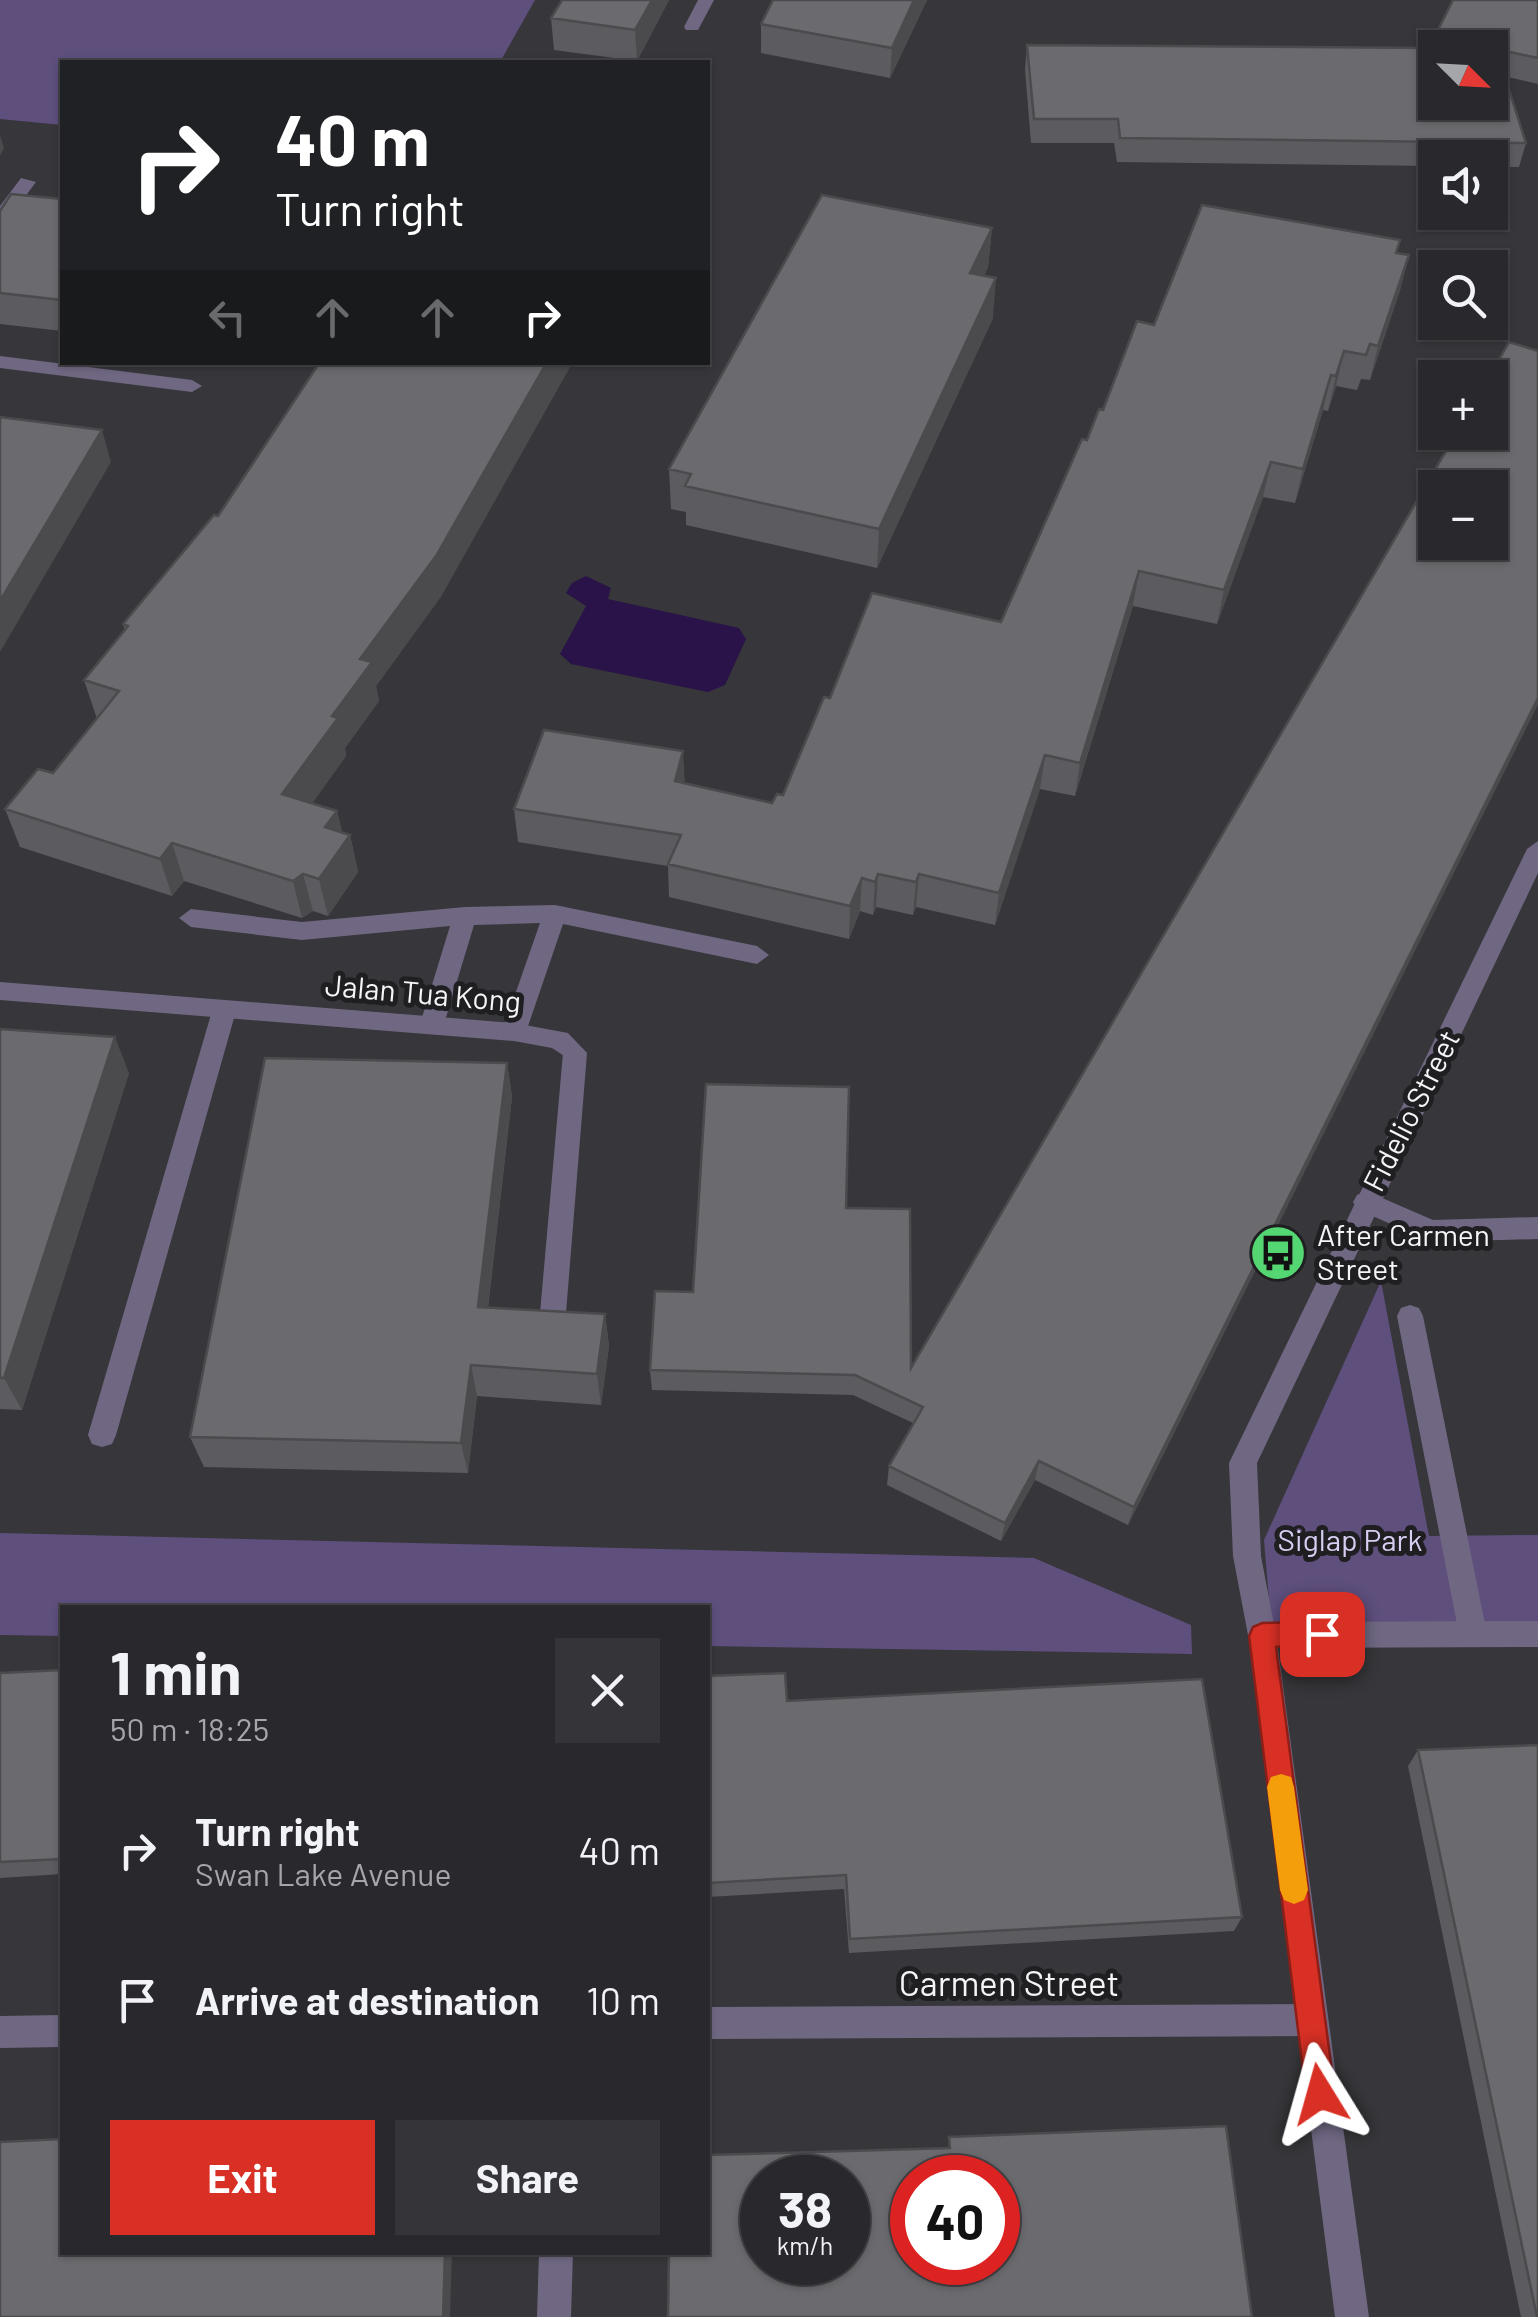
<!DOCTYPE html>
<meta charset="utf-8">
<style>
body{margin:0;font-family:Barlow,sans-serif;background:#353438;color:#f1f3f6;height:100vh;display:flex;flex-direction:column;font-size:38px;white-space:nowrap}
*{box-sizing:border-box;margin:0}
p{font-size:32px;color:#a5a6a9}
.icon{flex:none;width:55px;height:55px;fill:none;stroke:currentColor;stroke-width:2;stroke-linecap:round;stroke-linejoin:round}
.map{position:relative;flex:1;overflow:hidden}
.side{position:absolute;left:60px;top:1605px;width:650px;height:650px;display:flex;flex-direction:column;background:#29282c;border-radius:0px;box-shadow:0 2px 8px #0004,0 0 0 2px #454448}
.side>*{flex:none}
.top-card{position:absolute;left:60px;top:60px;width:650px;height:305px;border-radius:0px;box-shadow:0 2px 8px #0004,0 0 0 2px #454448;background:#202124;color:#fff;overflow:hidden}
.needle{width:65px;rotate:114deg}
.fabs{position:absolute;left:1418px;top:30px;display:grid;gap:20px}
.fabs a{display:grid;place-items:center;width:90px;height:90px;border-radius:0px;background:#29282c;box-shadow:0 2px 8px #0004,0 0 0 2px #454448;font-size:50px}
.speed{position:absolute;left:740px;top:2155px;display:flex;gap:20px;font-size:50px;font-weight:700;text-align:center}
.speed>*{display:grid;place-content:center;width:130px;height:130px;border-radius:50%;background:#29282c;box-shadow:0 2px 8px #0004,0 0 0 2px #454448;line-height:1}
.speed small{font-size:25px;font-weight:400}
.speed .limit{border:15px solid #d22;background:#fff;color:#111}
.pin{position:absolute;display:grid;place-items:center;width:85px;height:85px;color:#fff;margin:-42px;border-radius:20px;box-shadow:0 5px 15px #0006}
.me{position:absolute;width:110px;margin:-55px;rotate:352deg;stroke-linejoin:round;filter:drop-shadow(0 0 8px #0008)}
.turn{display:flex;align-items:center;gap:35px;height:210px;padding:0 50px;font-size:45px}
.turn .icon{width:130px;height:130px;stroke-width:2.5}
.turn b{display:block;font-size:70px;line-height:85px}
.lanes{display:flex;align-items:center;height:95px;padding:0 50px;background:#0003;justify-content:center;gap:50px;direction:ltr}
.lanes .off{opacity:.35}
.round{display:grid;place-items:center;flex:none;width:105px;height:105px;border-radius:0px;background:#353438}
.summary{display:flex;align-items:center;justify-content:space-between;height:170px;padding:0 50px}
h1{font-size:60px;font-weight:700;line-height:75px}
.primary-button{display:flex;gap:20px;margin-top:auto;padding:20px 50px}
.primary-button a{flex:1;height:115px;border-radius:0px;background:#d93025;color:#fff;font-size:40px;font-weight:700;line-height:115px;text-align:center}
.primary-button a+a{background:#353438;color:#f1f3f6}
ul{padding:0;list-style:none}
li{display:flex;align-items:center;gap:30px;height:150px;padding:0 50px}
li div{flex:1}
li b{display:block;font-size:38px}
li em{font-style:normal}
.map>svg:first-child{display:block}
</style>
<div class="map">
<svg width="1538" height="2317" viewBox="0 0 1538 2317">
<rect width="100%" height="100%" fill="#37363a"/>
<path fill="#5e4f7d" d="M 0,0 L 535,0 L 500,62 L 62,62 L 62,125 L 0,119 Z
M 1381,1281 L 1429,1536 L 1538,1535 L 1538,1622 L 1271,1624 L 1264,1540 Z
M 0,1533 L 1034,1558 L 1191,1625 L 1192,1654 L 708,1646 L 708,1608 L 62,1608 L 62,1636 L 0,1635 Z"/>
<path fill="#291348" d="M 586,576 L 611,588 L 608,599 L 739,628 L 746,639 L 725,685 L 708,692 L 571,664 L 560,654 L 586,606 L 566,593 L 572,583 Z"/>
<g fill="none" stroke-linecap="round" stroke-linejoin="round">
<path fill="#706883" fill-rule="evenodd" d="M 698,0 L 714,0 L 698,30 L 686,30 L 684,27 Z
M 21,178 L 36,182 L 6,222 L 0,223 L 0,206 Z
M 555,905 L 757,946 L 769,955 L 757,964 L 563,924 L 526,1032 L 514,1041 L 502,1032 L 540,923 L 474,925 L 444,1024 L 432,1033 L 420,1024 L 450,926 L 302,940 L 191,927 L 179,918 L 191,909 L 302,922 L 465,907 Z
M 224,1002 L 236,1011 L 116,1435 L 112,1444 L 102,1447 L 92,1444 L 88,1435 L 212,1011 Z
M 575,1043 L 587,1053 L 566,1313 L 562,1321 L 553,1324 L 544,1321 L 540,1313 L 563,1053 Z
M 1366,1191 L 1433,1220 L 1538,1217 L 1538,1239 L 1431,1242 L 1357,1209 L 1353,1202 L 1357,1195 Z
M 1410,1305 L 1419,1308 L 1423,1316 L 1487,1634 L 1483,1643 L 1473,1647 L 1463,1643 L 1459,1634 L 1397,1316 L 1401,1308 Z"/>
<path fill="#706883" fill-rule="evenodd" d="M 0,356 L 192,380 L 202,386 L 192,392 L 0,368 Z
M 0,982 L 514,1023 L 568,1033 L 587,1053 L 575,1063 L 552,1048 L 514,1041 L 0,1000 Z
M 1538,1621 L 1538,1647 L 1262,1648 L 1252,1645 L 1248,1635 L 1252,1625 L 1262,1622 Z
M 1310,2004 L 1321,2009 L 1326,2020 L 1321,2031 L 1310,2036 L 708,2039 L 708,2007 Z
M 62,2015 L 62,2047 L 0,2048 L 0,2016 Z
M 539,2252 L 573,2252 L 571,2317 L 537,2317 Z"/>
<path fill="#706883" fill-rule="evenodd" d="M 1538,841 L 1538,873 L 1257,1463 L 1261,1556 L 1276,1635 L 1369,2317 L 1335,2317 L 1248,1635 L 1233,1556 L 1229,1463 L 1527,849 Z"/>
</g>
<path fill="#5c5b5f" d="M 669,0 L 637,61 L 554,50 L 551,18 Z
M 927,0 L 890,78 L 761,53 L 761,24 Z
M 1538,0 L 1538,84 L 1504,76 L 1526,143 L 1519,167 L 1490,167 L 1490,158 L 1435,158 L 1435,166 L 1117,162 L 1114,143 L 1031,143 L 1025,69 L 1027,45 L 1429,48 Z
M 62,196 L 62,331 L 0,324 L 0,211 L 61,199 Z
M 992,228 L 988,267 L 984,276 L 993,318 L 877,568 L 686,525 L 686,512 L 671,509 L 669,469 Z
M 1397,253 L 1409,255 L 1400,290 L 1370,380 L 1361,379 L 1357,390 L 1336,386 L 1328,411 L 1323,410 L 1295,503 L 1263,497 L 1217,624 L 1133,606 L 1075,796 L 1040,789 L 995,925 L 916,907 L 913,915 L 876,907 L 873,915 L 860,911 L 849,939 L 669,897 L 668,866 L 518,842 L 514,809 L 685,783 L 772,803 L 783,795 L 830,698 L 1001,622 L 1087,440 L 1154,325 Z
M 1538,351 L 1538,704 L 1128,1525 L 1035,1480 L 1001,1541 L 887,1485 L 889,1466 L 913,1423 L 853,1395 L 652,1390 L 650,1370 L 693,1292 L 846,1208 L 911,1368 Z
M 442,595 L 376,686 L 379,701 L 345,748 L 346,756 L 312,803 L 337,811 L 342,832 L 350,835 L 358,872 L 328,916 L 313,911 L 302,918 L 184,881 L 172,896 L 20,847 L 5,809 L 53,773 L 97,719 L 84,680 L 125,630 L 123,624 Z
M 0,1029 L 129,1073 L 22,1410 L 0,1409 Z
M 507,1063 L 512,1097 L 488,1308 L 605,1314 L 609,1346 L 601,1405 L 477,1396 L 468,1473 L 204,1467 L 190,1437 Z
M 62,1670 L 62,1874 L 0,1878 L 0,1673 Z
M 708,1676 L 787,1701 L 1242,1917 L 1234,1931 L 849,1953 L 844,1889 L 708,1897 Z
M 1418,1750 L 1538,2317 L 1521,2317 L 1408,1766 Z"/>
<path fill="#4b4a4d" d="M 652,0 L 669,0 L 637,61 L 635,30 Z
M 914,0 L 927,0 L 890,78 L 892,48 Z
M 0,135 L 4,148 L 0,156 Z
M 992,228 L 988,267 L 967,312 L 970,273 Z
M 1409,255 L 1400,290 L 1370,380 L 1378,346 Z
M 996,278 L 993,318 L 877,568 L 879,529 Z
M 1344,351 L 1336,386 L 1328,411 L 1336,376 Z
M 547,362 L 573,362 L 442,595 L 376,686 L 379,701 L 345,748 L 346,756 L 292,832 L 282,794 L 332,716 L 360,659 Z
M 1331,375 L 1323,410 L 1295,503 L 1303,469 Z
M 102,430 L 111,462 L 0,652 L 0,601 Z
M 1271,462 L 1263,497 L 1217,624 L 1224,590 Z
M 1139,571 L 1133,606 L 1075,796 L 1080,763 Z
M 1538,698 L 1538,704 L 1128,1525 L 1134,1507 Z
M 683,751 L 685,785 L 675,781 Z
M 1045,755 L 1040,789 L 995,925 L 999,893 Z
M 337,811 L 344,843 L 350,835 L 358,872 L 328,916 L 319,879 L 325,827 Z
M 172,843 L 184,881 L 172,896 L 160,859 Z
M 303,874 L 313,911 L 302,918 L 293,881 Z
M 878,874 L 876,907 L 873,915 L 875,882 Z
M 919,874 L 916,907 L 913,915 L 916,882 Z
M 862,878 L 860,911 L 849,939 L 850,906 Z
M 115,1037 L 129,1073 L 22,1410 L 4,1378 Z
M 507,1063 L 512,1097 L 484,1339 L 478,1307 Z
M 605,1314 L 609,1346 L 601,1405 L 597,1374 Z
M 471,1365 L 477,1396 L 468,1473 L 461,1443 Z
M 1039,1461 L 1035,1480 L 1001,1541 L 1005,1523 Z
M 445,2252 L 452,2252 L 450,2317 L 443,2317 Z"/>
<path fill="#6b6a6e" stroke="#4b4a4d" stroke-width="2.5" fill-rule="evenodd" d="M 562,0 L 652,0 L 635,30 L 551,18 Z
M 773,0 L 914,0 L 892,48 L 761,24 Z
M 1453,0 L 1538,0 L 1538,58 L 1496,49 L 1526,143 L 1120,138 L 1118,119 L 1034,119 L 1027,45 L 1429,48 ZM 1435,48 L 1490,48 L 1490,102 L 1435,102 Z
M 11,194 L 61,199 L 62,196 L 62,300 L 0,293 L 0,211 Z
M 822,195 L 992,228 L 970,273 L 996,278 L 879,529 L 685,486 L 691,474 L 669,469 Z
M 1202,205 L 1400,240 L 1396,253 L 1409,255 L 1378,346 L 1370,344 L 1366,355 L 1344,351 L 1336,376 L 1331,375 L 1303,469 L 1271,462 L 1224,590 L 1139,571 L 1080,763 L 1045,755 L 999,893 L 919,874 L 916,882 L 878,874 L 875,882 L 862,878 L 850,906 L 668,864 L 681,835 L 514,809 L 544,730 L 683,751 L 675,781 L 772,803 L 777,794 L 783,795 L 824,697 L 830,698 L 872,593 L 1001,622 L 1082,439 L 1087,440 L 1099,409 L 1103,410 L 1137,321 L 1154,325 Z
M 1509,342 L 1538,351 L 1538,698 L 1134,1507 L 1039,1461 L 1005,1523 L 889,1466 L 923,1407 L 855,1375 L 650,1370 L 655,1291 L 693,1292 L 706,1084 L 849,1087 L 846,1208 L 910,1209 L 911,1368 L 1457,432 L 1490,432 L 1489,378 ZM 1435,488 L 1490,488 L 1490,542 L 1435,542 Z
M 320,362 L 547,362 L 436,556 L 360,659 L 372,662 L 332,716 L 338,718 L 282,794 L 337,811 L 325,827 L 350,835 L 319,879 L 303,874 L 293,881 L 172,843 L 160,859 L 5,809 L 38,769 L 53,773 L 119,691 L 84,680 L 128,626 L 123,624 L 214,515 L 218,516 Z
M 0,417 L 102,430 L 0,601 Z
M 0,1029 L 115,1037 L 4,1378 L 0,1378 Z
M 265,1058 L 507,1063 L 478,1307 L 605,1314 L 597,1374 L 471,1365 L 461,1443 L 190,1437 Z
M 62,1670 L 62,1859 L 0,1862 L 0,1673 Z
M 785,1673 L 787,1701 L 1202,1679 L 1242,1917 L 850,1939 L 846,1875 L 708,1883 L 708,1676 Z
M 1538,1745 L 1538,2317 L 1537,2317 L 1418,1750 Z
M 1226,2126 L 1252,2317 L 668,2317 L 669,2252 L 708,2252 L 708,2155 L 950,2148 L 949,2137 ZM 762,2178 L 848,2178 L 848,2262 L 762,2262 ZM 912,2178 L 998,2178 L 998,2262 L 912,2262 Z
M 62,2139 L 62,2252 L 445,2252 L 443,2317 L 0,2317 L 0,2142 Z"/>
<path fill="#d93025" stroke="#8d1f18" stroke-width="2.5" d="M 1322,1622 L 1331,1626 L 1335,1634 L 1331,1643 L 1276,1647 L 1335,2094 L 1331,2105 L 1320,2109 L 1310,2105 L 1306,2094 L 1249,1636 L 1253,1627 L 1262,1623 Z"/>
<path fill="#f59e0b" d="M 1281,1774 L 1291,1777 L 1294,1787 L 1308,1890 L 1304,1900 L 1294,1904 L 1284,1900 L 1280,1890 L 1267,1787 L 1271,1777 Z"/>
<defs>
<g id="bus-disc" transform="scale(2.875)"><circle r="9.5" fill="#54d672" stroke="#1f1e20"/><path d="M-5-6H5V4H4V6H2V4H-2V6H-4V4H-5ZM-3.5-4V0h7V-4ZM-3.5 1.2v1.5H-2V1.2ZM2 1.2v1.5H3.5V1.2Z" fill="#111"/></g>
</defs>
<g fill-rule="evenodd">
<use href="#bus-disc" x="1278" y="1253"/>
</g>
<g text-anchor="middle" stroke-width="10" stroke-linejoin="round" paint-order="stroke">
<g font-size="30" fill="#f5f4f7" stroke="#1f1e20">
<text transform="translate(423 994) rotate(5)" y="10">Jalan Tua Kong</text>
<text transform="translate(1412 1111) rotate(-63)" y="10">Fidelio Street</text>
</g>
<g font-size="30" fill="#f5f4f7" stroke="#1f1e20" text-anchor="start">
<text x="1317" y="1246">After Carmen<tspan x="1317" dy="34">Street</tspan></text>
</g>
<g font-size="30" fill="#d8cef1" stroke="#1f1e20">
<text x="1350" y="1551">Siglap Park</text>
</g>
<g font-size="35" fill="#f5f4f7" stroke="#1f1e20">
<text x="1009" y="1996">Carmen Street</text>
</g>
</g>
</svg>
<div class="fabs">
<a><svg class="needle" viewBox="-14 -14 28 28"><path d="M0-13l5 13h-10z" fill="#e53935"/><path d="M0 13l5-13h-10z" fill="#a5a6a9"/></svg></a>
<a><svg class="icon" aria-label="sound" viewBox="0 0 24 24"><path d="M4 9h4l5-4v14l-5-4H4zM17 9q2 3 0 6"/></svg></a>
<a><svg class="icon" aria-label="search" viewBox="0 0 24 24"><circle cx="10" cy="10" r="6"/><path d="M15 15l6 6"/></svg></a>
<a>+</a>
<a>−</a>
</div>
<div class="speed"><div>38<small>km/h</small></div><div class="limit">40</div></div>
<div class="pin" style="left:1322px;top:1634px;background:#d93025"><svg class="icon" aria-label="arrive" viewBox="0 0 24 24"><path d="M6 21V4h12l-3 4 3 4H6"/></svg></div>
<svg class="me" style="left:1320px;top:2094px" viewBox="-20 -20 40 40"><path d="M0-17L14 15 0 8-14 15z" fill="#d93025" stroke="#fff" stroke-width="4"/></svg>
<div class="top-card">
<div class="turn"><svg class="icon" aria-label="right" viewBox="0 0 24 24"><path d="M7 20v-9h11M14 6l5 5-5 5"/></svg><div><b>40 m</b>Turn right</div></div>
<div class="lanes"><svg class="icon off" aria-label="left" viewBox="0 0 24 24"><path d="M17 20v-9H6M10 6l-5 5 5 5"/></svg><svg class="icon off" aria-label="ahead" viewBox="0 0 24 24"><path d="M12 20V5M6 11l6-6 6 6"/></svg><svg class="icon off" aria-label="ahead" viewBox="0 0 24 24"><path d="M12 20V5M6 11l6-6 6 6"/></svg><svg class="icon" aria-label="right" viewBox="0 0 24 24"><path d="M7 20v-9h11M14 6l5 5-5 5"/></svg></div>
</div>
<section class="side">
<div class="summary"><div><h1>1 min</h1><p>50 m · 18:25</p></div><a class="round"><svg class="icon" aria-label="close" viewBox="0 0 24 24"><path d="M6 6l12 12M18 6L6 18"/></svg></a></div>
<ul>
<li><svg class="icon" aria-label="right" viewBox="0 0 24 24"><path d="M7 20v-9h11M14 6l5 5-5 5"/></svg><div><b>Turn right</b><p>Swan Lake Avenue</p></div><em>40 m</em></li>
<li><svg class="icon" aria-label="arrive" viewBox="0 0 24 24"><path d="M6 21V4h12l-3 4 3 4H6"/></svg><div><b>Arrive at destination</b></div><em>10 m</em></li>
</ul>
<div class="primary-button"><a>Exit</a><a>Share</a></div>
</section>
</div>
